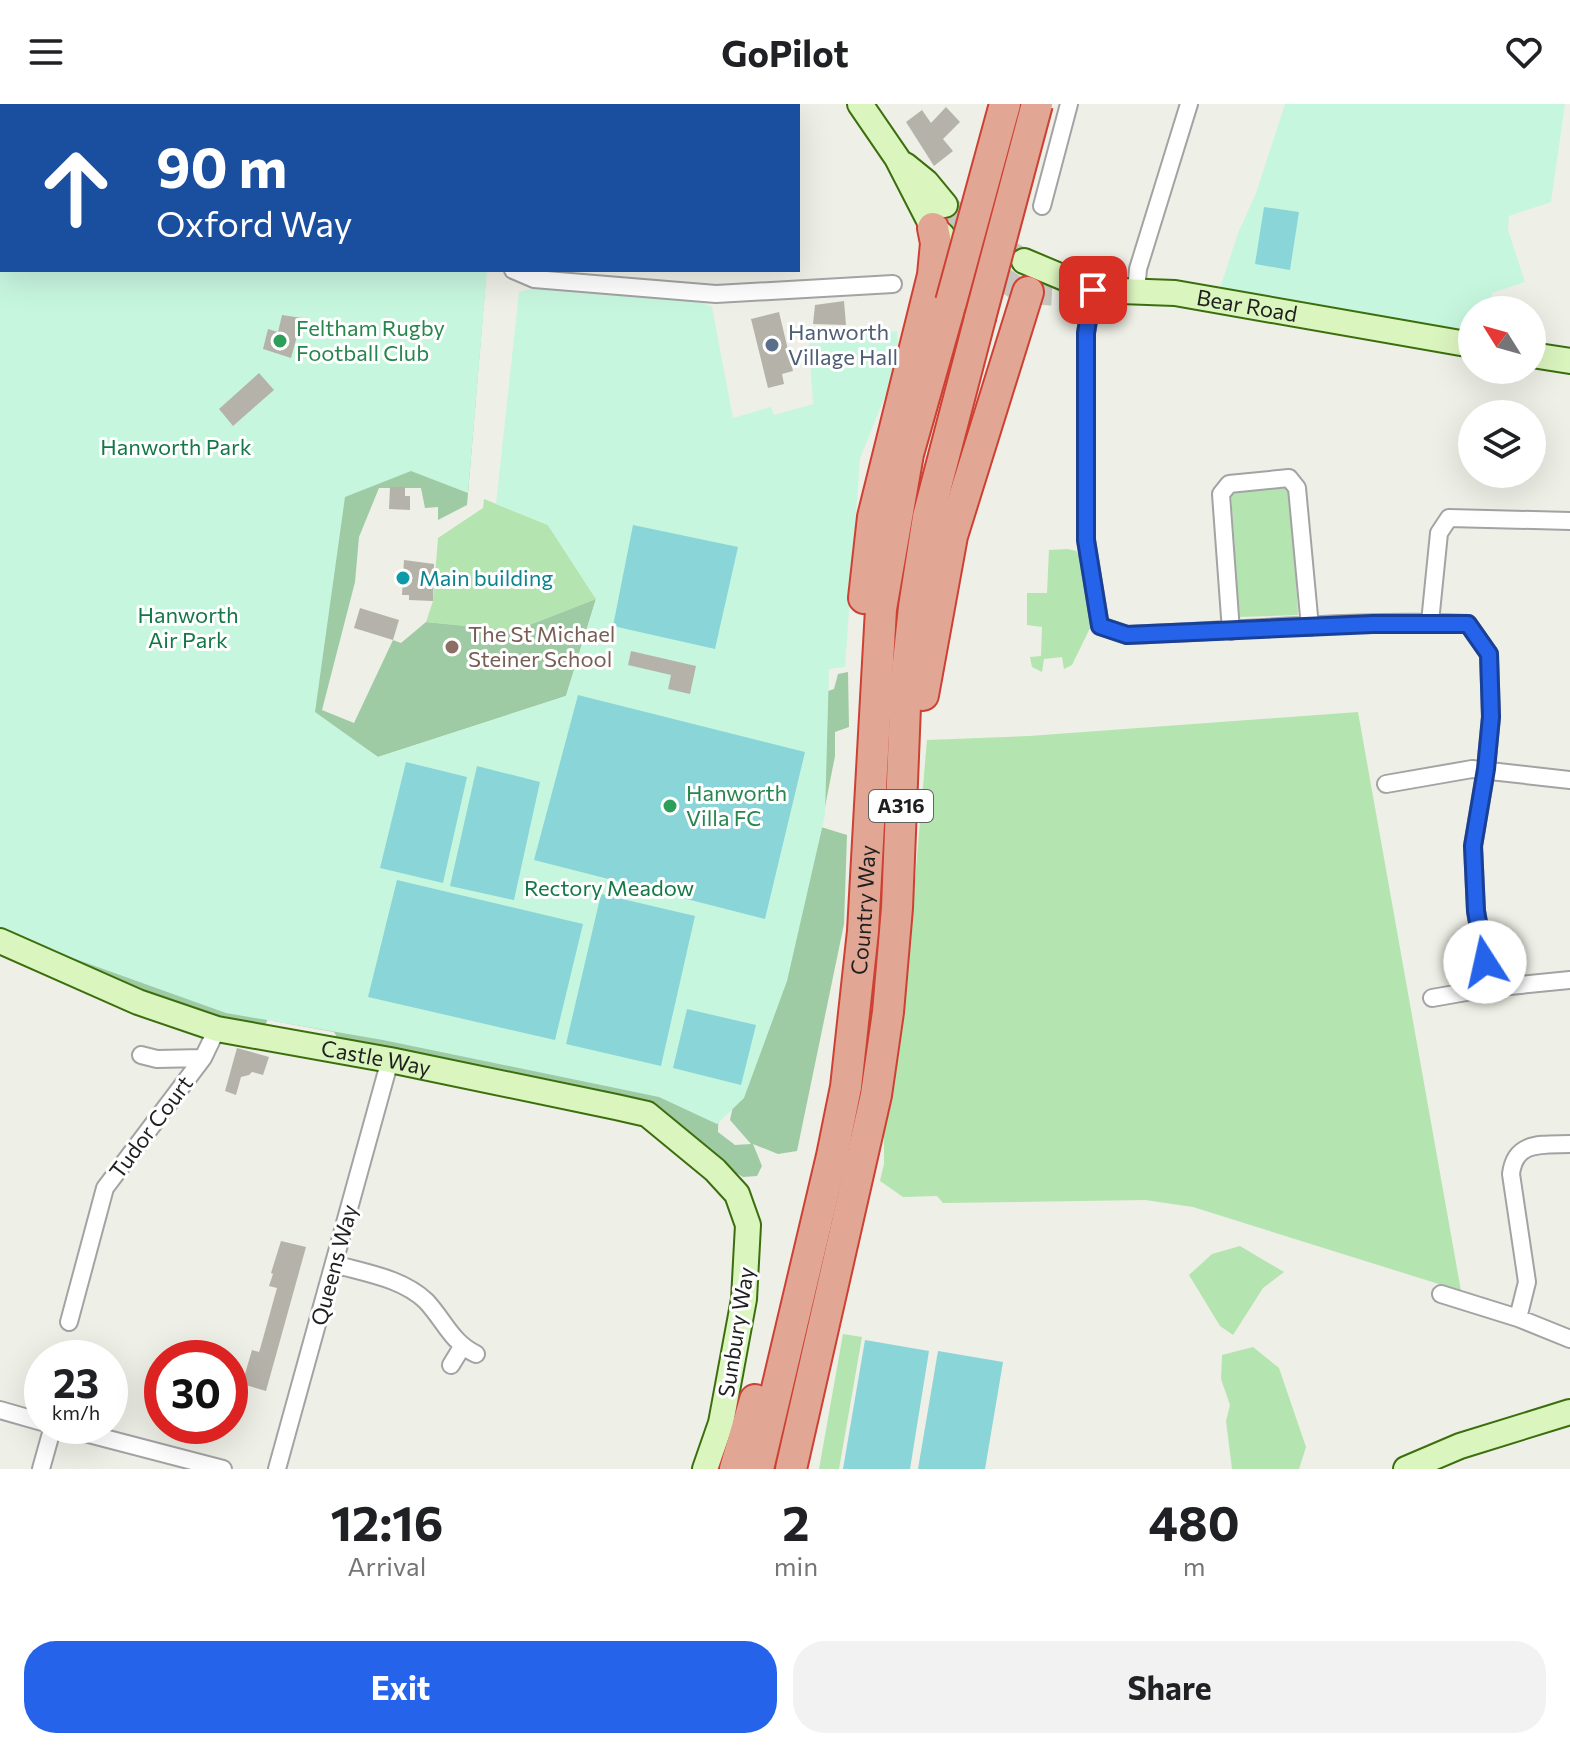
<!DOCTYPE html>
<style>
body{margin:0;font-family:Commissioner,sans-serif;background:#f2f2f2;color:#202124;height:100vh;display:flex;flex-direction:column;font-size:30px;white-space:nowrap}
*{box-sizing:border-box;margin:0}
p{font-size:26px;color:#757577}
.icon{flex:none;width:44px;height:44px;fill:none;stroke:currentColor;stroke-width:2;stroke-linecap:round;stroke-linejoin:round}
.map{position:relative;height:1365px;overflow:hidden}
.sheet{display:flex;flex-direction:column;background:#fff;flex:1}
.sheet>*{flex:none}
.hud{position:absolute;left:0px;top:0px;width:800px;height:168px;box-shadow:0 8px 32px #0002;background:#1a4fa0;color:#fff;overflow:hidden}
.needle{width:52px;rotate:307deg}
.tools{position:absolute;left:1458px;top:192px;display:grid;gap:16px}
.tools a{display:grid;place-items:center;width:88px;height:88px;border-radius:50%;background:#fff;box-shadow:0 8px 32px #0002;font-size:40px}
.speed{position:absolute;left:24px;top:1236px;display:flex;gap:16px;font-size:40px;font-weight:700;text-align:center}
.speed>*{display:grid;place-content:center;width:104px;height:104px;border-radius:50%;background:#fff;box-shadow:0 8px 32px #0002;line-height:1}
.speed small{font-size:20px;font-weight:400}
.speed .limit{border:12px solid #d22;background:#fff;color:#111}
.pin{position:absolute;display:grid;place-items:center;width:68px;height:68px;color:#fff;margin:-34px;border-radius:16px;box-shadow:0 4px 12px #0006}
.me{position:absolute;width:88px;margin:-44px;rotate:350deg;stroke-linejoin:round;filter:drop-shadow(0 0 6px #0008)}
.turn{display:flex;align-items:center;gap:28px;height:168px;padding:0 24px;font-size:36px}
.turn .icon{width:104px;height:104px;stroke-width:2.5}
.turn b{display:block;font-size:56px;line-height:68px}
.eta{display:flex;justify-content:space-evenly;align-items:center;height:136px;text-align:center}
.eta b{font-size:48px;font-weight:700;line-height:56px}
.primary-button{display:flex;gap:16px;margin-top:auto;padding:16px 24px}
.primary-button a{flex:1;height:92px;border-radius:32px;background:#2563eb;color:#fff;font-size:32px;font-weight:700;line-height:92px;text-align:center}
.primary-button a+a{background:#f2f2f2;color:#202124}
header{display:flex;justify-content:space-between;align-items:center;height:104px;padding:0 24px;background:#fff;font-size:36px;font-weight:700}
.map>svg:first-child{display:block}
</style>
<header><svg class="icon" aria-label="menu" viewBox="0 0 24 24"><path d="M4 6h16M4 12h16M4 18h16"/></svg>GoPilot<svg class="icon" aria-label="heart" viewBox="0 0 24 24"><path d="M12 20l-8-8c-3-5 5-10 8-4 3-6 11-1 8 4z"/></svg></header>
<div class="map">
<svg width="1570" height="1365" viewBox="0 0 1570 1365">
<rect width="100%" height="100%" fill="#eeefe6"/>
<path fill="#b4e5b0" d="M 1291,384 L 1298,511 L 1239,513 L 1231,388 Z
M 484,395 L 548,421 L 596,495 L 514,527 L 426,518 L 433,497 L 438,434 L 483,404 Z
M 1068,445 L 1076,447 L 1080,452 L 1090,524 L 1072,561 L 1064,565 L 1062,553 L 1044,555 L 1042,568 L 1032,563 L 1030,553 L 1041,552 L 1042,523 L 1027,521 L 1027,489 L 1047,489 L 1049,446 Z
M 1358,608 L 1461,1187 L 1193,1103 L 1145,1096 L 943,1099 L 937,1092 L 903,1093 L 880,1077 L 884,1060 L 884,1014 L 907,869 L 927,636 L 1029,632 Z
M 1240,1142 L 1284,1168 L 1263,1184 L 1233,1231 L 1220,1222 L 1189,1171 L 1212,1150 Z
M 843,1230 L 862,1233 L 839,1365 L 819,1365 Z
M 1253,1243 L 1279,1264 L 1306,1343 L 1299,1365 L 1232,1365 L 1226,1317 L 1230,1301 L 1221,1275 L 1222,1251 Z"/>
<path fill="#9ecba4" d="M 486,174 L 467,401 L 438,416 L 438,403 L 425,404 L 421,384 L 379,384 L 359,433 L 355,478 L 322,606 L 354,619 L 393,536 L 401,539 L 426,518 L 514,527 L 596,495 L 566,592 L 378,653 L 348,633 L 719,998 L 718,1028 L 735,1041 L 751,1040 L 730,1016 L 822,589 L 834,585 L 838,570 L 848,568 L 849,623 L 835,628 L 835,652 L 821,723 L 847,731 L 844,820 L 797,1047 L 778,1050 L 753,1040 L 762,1062 L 757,1072 L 743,1073 L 695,1046 L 672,1015 L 645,999 L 341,940 L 334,928 L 274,917 L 269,912 L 264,924 L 235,922 L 33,845 L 312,342 Z"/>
<path fill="#c7f6df" d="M 0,0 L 418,0 L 419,2 L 2,2 L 2,166 L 487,166 L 468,389 L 411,367 L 345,393 L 315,608 L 378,653 L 566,592 L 596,495 L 548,421 L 496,400 L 519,188 L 535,184 L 696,196 L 712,203 L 733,314 L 771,303 L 774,311 L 813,300 L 809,238 L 897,227 L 899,258 L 860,354 L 845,563 L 829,565 L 825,711 L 787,877 L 744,994 L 717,1020 L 659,993 L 383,936 L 226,909 L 0,828 Z
M 1285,0 L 1565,0 L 1551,98 L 1509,112 L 1508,126 L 1525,178 L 1492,189 L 1489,206 L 1472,206 L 1472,228 L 1220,184 L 1238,129 L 1256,89 Z"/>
<path fill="#8ad5d8" d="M 1264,103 L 1299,108 L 1290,166 L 1255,160 Z
M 633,421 L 738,443 L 715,545 L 613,522 Z
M 578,591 L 805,648 L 765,815 L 534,756 Z
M 406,658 L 467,673 L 443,779 L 380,764 Z
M 477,662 L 540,678 L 514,796 L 450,782 Z
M 397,776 L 583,820 L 555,936 L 368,893 Z
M 601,790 L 695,812 L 661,962 L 566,940 Z
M 687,905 L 756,921 L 741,981 L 673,964 Z
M 865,1236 L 929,1247 L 910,1365 L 843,1365 Z
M 938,1247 L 1003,1258 L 985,1365 L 918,1365 Z"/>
<path fill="#b5b3a9" d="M 946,3 L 960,18 L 943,35 L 953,47 L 934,62 L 906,18 L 922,6 L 931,19 Z
M 844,197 L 846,221 L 813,220 L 815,201 Z
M 779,208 L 793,267 L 782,270 L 784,280 L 768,284 L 751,215 Z
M 282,211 L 302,214 L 291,254 L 263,245 L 268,225 L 278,228 Z
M 259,269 L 274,286 L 233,322 L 219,305 Z
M 390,383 L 405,383 L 405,392 L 410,392 L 410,406 L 389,405 Z
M 404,456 L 434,460 L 433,497 L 409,496 L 409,491 L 402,491 Z
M 360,504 L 399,516 L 393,536 L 354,524 Z
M 631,547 L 696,562 L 690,590 L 668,585 L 671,571 L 628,561 Z
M 237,944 L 269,953 L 263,971 L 252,968 L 249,971 L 241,973 L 236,991 L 225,987 Z
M 281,1137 L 306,1143 L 266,1287 L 242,1280 L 252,1246 L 259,1248 L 260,1245 L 277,1184 L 269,1182 L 273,1170 L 271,1169 Z"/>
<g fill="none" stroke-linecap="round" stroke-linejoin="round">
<path stroke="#c5c5be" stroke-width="24" stroke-dasharray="24 12" stroke-linecap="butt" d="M 945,101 L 986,135 L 1024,157
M 942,131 L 980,160 L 1015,183
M 1028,188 L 1062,190 L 1083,184"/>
<g stroke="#a3a3a3" stroke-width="20">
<path id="street" d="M 593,0 L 593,2
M 510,2 L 511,0
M 1042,102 L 1069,0
M 513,166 L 534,175 L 716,190 L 893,180
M 1093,186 L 1086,229 L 1086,436 L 1100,522 L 1127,531 C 1240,527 1354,515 1468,520 L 1489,550 L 1491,613 L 1486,665 L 1473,742 L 1476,807 L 1489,884
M 1136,187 L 1138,165 L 1189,0
M 1430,518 L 1439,429 L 1449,414 L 1570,417
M 1231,527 L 1221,390 L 1229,380 L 1289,374 L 1297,384 L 1310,523
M 1386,680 L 1472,665 L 1570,676
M 1432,894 L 1489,884 L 1570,876
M 141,951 L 157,955 L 203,954
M 334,1160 C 365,1169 402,1174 426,1197 C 444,1216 452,1239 476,1250
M 1441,1190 L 1518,1214 L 1570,1235
M 1518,1214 L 1527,1178 L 1511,1070 C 1515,1036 1543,1041 1570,1040
M 69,1218 L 105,1084 L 203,954 L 217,925
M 451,1261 L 462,1243
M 0,1306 L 42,1318
M 58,1322 L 223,1365
M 41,1365 L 53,1322
M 277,1365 L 390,956"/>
</g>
<g stroke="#3b6f0d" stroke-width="28">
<g id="secondary">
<path d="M 860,0 L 897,54 L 933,124 L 942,131"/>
<path d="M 905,61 L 926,78 L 945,101"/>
<path id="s1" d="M 1024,157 L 1093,186 L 1175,189 L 1472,241"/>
<path d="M 1532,251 L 1570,257"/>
<path id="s2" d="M 0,837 L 138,898 L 217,925 L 390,956 L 616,1003 L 647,1010 L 715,1066 L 737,1090 L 748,1121 L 744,1195 L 721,1319 L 705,1365"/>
<path d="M 1406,1365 L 1460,1342 L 1570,1308"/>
</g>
</g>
<g stroke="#ce4033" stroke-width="34">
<g id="highway">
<path d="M 864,494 L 873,413 L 933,171 L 936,139 L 933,124"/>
<path d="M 923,591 L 952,432 L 1028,188"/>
<path d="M 735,1365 L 755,1296"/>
<path id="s3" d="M 758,1365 L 832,1052 L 846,983 L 863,827 L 881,505 L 908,350 L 951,198"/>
<path d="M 791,1365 L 876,991 L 888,908 L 897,804 L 906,577 L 914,503 L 928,413 L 980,214"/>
</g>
</g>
<use href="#street" stroke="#fff" stroke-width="16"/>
<use href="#secondary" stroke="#dbf5bf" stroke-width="24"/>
<use href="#highway" stroke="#e1a794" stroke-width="30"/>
<g stroke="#ce4033" stroke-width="34" stroke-linecap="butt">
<path id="highway-bridge" d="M 951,198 L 1005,0
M 980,214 L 1037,0"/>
</g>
<use href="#highway-bridge" stroke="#e1a794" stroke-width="30"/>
</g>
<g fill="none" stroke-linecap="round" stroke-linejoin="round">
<g stroke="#184099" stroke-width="20">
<path id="route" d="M 1093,186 L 1086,229 L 1086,436 L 1100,522 L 1127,531 L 1373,520 L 1468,520 L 1489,550 L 1491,613 L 1486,665 L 1473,742 L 1476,807 L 1485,858"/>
</g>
<use href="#route" stroke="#2563eb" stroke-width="14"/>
</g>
<g fill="#2e9e5b" stroke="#fff" stroke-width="3">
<circle cx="280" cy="237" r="8"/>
<circle cx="670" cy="702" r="8"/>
</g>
<circle fill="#5c6f8a" stroke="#fff" stroke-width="3" cx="772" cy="241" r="8"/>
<circle fill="#0f9aa8" stroke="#fff" stroke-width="3" cx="403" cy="474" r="8"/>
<circle fill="#8d6e63" stroke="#fff" stroke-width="3" cx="452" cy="543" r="8"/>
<g text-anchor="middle" stroke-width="6" stroke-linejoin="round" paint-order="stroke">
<rect fill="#fff" stroke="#626262" stroke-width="2" x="869" y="686" width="64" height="32" rx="6"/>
<g font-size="20" font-weight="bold" fill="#1f1f1f">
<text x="901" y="709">A316</text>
</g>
<g font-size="22" fill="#1f1f1f" stroke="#fff">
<text dy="8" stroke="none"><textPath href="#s1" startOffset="230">Bear Road</textPath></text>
<text dy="8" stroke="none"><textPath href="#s3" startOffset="570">Country Way</textPath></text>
<text dy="8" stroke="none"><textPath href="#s2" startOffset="396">Castle Way</textPath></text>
<text transform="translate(151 1023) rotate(-53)" y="8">Tudor Court</text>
<text transform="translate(334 1161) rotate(-75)" y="8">Queens Way</text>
<text transform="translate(736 1228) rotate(-81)" y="8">Sunbury Way</text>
</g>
<g font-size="22" fill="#27864d" stroke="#fff" text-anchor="start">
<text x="296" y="232">Feltham Rugby<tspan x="296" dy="25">Football Club</tspan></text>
<text x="686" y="697">Hanworth<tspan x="686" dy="25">Villa FC</tspan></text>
</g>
<g font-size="22" fill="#4e5e75" stroke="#fff" text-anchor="start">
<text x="788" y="236">Hanworth<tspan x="788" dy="25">Village Hall</tspan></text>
</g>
<g font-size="22" fill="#147746" stroke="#fff">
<text x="176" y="351">Hanworth Park</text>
<text x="188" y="519">Hanworth<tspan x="188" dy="25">Air Park</tspan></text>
<text x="609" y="792">Rectory Meadow</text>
</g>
<g font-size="22" fill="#0d838f" stroke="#fff" text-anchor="start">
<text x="419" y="482">Main building</text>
</g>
<g font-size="22" fill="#785e54" stroke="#fff" text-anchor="start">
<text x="468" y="538">The St Michael<tspan x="468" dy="25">Steiner School</tspan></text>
</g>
</g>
</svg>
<div class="tools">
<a><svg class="needle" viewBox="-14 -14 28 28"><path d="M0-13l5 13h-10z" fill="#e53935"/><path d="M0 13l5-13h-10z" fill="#757577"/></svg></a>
<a><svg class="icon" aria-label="layers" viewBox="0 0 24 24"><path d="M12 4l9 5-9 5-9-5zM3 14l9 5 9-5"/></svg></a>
</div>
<div class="speed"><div>23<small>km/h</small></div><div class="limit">30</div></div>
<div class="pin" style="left:1093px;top:186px;background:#d93025"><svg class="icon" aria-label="arrive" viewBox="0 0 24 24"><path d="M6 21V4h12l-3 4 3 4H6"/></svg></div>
<svg class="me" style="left:1485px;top:858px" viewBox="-20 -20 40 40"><circle r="19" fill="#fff"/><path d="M0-13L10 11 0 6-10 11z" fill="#2563eb"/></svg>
<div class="hud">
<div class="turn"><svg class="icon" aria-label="ahead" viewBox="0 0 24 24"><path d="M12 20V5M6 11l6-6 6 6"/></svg><div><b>90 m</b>Oxford Way</div></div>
</div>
</div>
<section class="sheet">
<div class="eta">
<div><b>12:16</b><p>Arrival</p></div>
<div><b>2</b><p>min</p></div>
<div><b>480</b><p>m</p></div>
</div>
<div class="primary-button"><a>Exit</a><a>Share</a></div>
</section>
